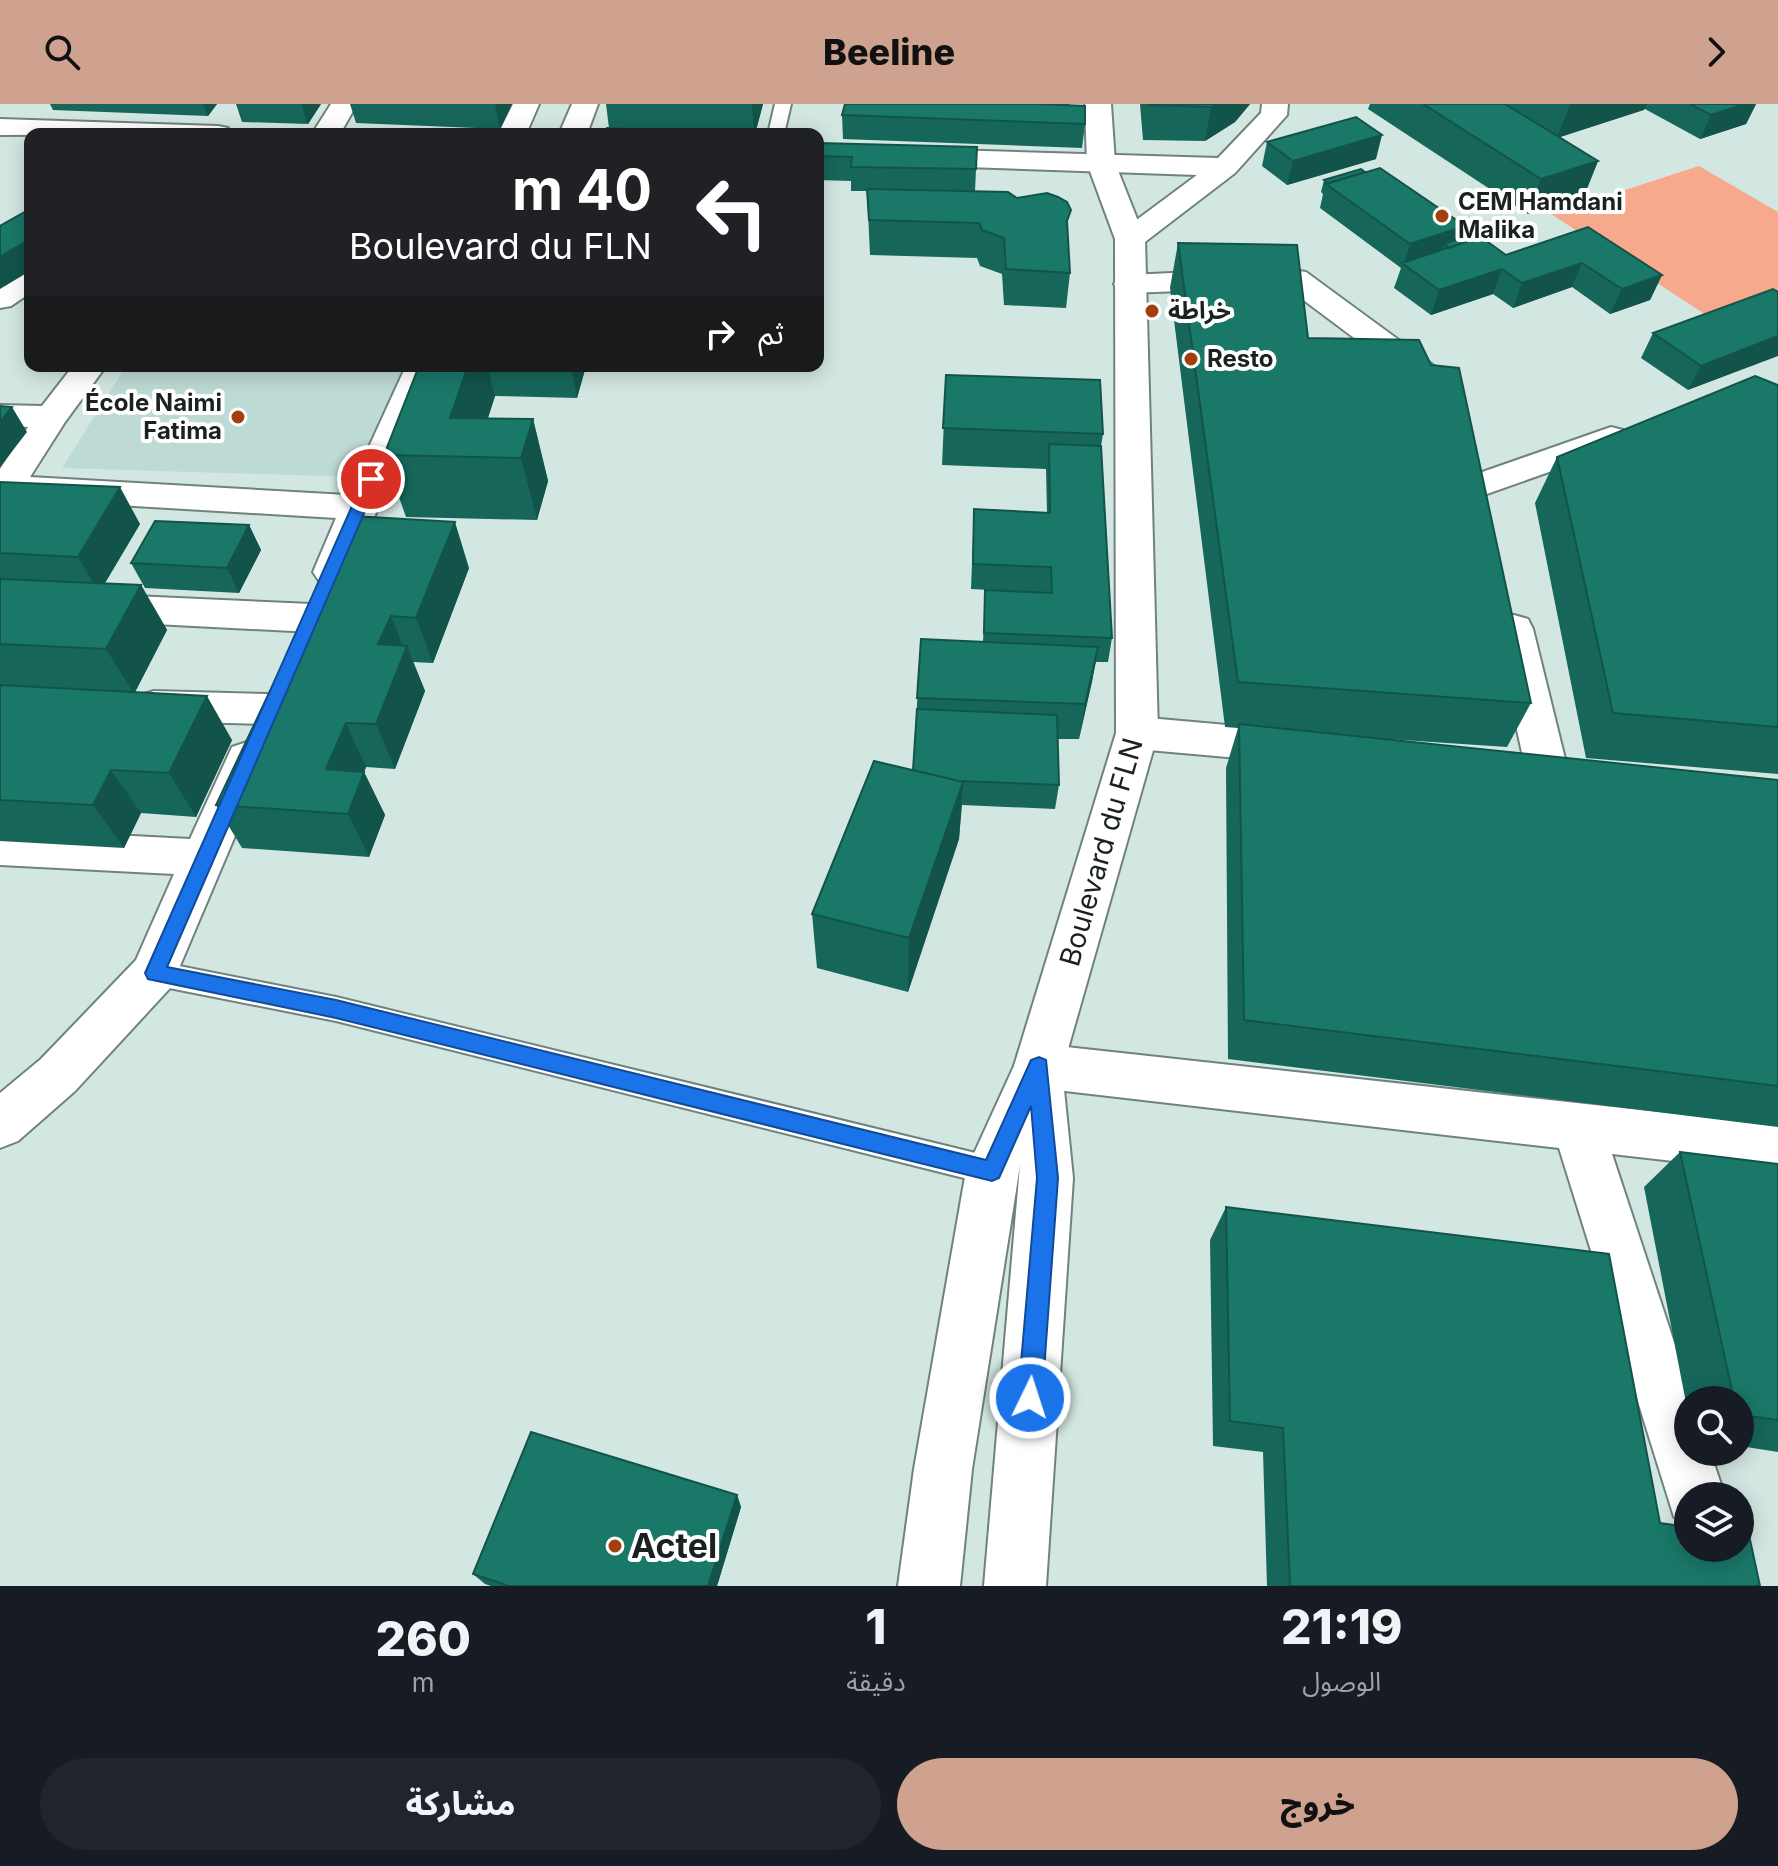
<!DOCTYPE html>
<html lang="ar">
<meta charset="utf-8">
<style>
body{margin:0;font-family:Inter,"Noto Sans Arabic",sans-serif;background:#20242c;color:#f1f3f6;direction:rtl;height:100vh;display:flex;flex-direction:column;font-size:30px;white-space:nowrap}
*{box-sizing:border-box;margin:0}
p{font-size:26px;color:#9ea1a6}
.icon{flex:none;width:44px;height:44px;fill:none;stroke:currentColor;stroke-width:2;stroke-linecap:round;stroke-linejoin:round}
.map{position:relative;height:1482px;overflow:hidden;direction:ltr}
.drawer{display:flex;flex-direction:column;background:#171b24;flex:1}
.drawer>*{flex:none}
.hud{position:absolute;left:24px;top:24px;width:800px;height:244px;border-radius:16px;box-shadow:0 4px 20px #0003;direction:rtl;background:#202124;color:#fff;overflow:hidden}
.fabs{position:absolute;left:1674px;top:1282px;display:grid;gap:16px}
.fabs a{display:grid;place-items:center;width:80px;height:80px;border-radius:50%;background:#171b24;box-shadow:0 4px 20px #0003;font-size:40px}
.pin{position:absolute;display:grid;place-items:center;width:68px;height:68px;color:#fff;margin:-34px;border:4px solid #fff;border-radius:50%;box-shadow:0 2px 8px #0007}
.me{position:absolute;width:88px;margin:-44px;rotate:4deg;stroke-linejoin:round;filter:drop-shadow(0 0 6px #0008)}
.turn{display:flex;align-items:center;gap:28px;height:168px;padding:0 40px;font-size:36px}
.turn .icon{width:104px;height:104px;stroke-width:2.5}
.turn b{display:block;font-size:56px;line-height:68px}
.then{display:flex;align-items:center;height:76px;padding:0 40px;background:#0003;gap:16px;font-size:30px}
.eta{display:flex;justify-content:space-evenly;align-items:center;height:136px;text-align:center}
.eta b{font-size:48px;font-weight:800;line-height:56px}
.cta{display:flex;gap:16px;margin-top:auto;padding:16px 40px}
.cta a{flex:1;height:92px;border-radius:48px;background:#cea28e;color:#111;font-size:32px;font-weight:800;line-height:92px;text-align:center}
.cta a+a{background:#20242c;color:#f1f3f6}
header{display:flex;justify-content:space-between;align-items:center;height:104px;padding:0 40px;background:#cea28e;color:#111;font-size:36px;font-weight:800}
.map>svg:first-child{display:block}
</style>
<header><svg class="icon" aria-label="forward" viewBox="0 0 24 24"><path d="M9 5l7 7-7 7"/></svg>Beeline<svg class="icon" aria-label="search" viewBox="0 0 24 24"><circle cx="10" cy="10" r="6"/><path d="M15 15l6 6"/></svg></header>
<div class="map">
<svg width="1778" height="1482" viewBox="0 0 1778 1482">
<rect width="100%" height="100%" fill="#d3e7e2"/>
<path fill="#bedad4" d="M 126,262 L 404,262 L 357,373 L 62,364 Z"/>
<path fill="#f6a98d" d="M 1699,62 L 1778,108 L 1778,199 L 1720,220 L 1551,110 Z"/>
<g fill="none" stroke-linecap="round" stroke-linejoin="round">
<g stroke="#70827e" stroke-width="4">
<path id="lane" d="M 775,0 L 791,0 L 784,30 L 768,30 Z
M 154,857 L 336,893 L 992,1053 L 1003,1057 L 1007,1067 L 1003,1077 L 992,1081 L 336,917 L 154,881 L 144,877 L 140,869 L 144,861 Z"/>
</g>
<g stroke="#70827e" stroke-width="4">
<path id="street" d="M 331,0 L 357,0 L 340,30 L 312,30 Z
M 513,0 L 539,0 L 526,30 L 498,30 Z
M 572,0 L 598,0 L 587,30 L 559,30 Z
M 1262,0 L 1288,0 L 1287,11 L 1235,69 L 1141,141 L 1130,144 L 1119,141 L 1115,135 L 1119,129 L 1197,71 L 818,58 L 818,42 L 1218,54 L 1261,9 Z
M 0,15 L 218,22 L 228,24 L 232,30 L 0,31 Z
M 1279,164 L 1306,168 L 1437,264 L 1441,271 L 1437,278 L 1425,281 L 1413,278 L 1286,183 L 1129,189 L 1118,187 L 1114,180 L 1118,173 L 1129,171 Z
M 30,167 L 30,189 L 11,202 L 0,204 L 0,181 Z
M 73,262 L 106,262 L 65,318 L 30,373 L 347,391 L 406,262 L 438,262 L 351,468 L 345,477 L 332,481 L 319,477 L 313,468 L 336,414 L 0,394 L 0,365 L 28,323 L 0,321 L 0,301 L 42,302 Z
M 1611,323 L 1623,326 L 1628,334 L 1623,342 L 1481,392 L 1468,389 L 1463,381 L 1468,373 Z
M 0,486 L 312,500 L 326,504 L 331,514 L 326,524 L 312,528 L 0,512 Z
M 1514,511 L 1528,515 L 1533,525 L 1568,667 L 1562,678 L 1547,683 L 1532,678 L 1526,667 L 1495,525 L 1500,515 Z
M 154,587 L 268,590 L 282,594 L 288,605 L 282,616 L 268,620 L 154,617 L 140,613 L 134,602 L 140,591 Z
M 1137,613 L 1294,627 L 1309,632 L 1315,643 L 1309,654 L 1294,659 L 1137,645 L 1122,640 L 1116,629 L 1122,618 Z
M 247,638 L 262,643 L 268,654 L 171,883 L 75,987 L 18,1037 L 0,1044 L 0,989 L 41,955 L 136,856 L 174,770 L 0,761 L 0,725 L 190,735 L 232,643 Z
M 1039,940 L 1778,1021 L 1778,1069 L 1612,1050 L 1693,1296 L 1688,1296 L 1688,1348 L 1710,1348 L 1725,1392 L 1688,1392 L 1688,1419 L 1674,1413 L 1559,1044 L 1039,984 L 1022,978 L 1014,962 L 1022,946 Z"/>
</g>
<g stroke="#70827e" stroke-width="4">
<path id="primary" d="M 1085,0 L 1111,0 L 1115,59 L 1145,135 L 1158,629 L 1062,966 L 1073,1074 L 1046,1482 L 984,1482 L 1020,1061 L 972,1365 L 960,1482 L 898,1482 L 914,1365 L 966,1067 L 1014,962 L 1116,629 L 1115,135 L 1087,59 Z"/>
</g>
<use href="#lane" fill="#fff" fill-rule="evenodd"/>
<use href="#street" fill="#fff" fill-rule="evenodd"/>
<use href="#primary" fill="#fff" fill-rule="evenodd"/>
</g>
<path fill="#16675a" d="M 50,0 L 217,0 L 208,12 L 53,6 Z
M 236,0 L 321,0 L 308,20 L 242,18 Z
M 350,0 L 512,0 L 500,25 L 356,19 Z
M 606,0 L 763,0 L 755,30 L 605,30 L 609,24 Z
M 845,0 L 1069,0 L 1085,20 L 1082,44 L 843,35 L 842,11 Z
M 1140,0 L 1250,0 L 1235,18 L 1205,37 L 1143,36 Z
M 1370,0 L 1756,0 L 1746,20 L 1700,35 L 1645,5 L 1560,33 L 1598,57 L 1584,92 L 1528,110 L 1368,5 Z
M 1267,38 L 1376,55 L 1287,81 L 1262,62 Z
M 818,39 L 976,65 L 975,88 L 1068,130 L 1070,169 L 1066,204 L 1004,201 L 1002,170 L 980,162 L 977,154 L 870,151 L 867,87 L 851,87 L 851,77 L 818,76 Z
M 1324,76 L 1461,134 L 1466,138 L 1506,151 L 1588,123 L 1662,171 L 1650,196 L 1610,210 L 1572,183 L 1513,204 L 1493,190 L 1431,211 L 1394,184 L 1401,164 L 1320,104 L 1323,90 L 1321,88 Z
M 1178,139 L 1308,234 L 1531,599 L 1507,643 L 1372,634 L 1778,676 L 1778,1023 L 1228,955 L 1226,664 L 1238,624 L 1225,623 L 1170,184 Z
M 1773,185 L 1688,286 L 1641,254 L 1653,229 Z
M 419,262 L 586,262 L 577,294 L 495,292 L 488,314 L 533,315 L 548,377 L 537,416 L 406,413 L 384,351 Z
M 946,271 L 1103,330 L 1101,342 L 1112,534 L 1108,558 L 1096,558 L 1079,635 L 1057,635 L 1059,681 L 1055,705 L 962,701 L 959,735 L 908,888 L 817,864 L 812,810 L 913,666 L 921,535 L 983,538 L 985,486 L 1048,489 L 971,485 L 974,405 L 1047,409 L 1046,365 L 942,361 Z
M 1778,281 L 1778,670 L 1586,654 L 1535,399 L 1557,353 Z
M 0,378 L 140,420 L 105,479 L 141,481 L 167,526 L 135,588 L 232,636 L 196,713 L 141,709 L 124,744 L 0,737 Z
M 353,412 L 469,464 L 433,559 L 413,558 L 425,587 L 395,665 L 366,663 L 364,668 L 385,711 L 369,753 L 242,744 L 216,701 Z
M 249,421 L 261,446 L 239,489 L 145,484 L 131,459 Z
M 1680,1048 L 1778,1060 L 1778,1348 L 1740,1342 L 1740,1296 L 1688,1296 L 1688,1309 L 1644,1083 Z
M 1226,1103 L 1660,1419 L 1760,1482 L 1267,1482 L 1263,1348 L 1213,1342 L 1210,1136 Z
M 737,1391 L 741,1403 L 717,1482 L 491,1482 L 485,1480 L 473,1470 Z"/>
<path fill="#12544a" d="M 203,0 L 217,0 L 208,12 Z
M 301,0 L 321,0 L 308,20 Z
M 495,0 L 512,0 L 500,25 Z
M 752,0 L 763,0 L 755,30 L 754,30 Z
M 1215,0 L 1250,0 L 1235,18 L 1205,37 L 1211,3 Z
M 1570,0 L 1647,0 L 1644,6 L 1557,34 Z
M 1745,0 L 1756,0 L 1746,20 L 1700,35 L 1711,11 Z
M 1382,31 L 1376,55 L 1287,81 L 1293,57 Z
M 1598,57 L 1584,92 L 1528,110 L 1541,75 Z
M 1465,122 L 1456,147 L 1444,140 L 1440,152 L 1404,160 L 1410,140 Z
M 30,135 L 30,167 L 0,185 L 0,153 Z
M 1582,159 L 1572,183 L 1513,204 L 1522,179 Z
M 1502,165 L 1493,190 L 1431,211 L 1439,186 Z
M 1662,171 L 1650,196 L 1610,210 L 1622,185 Z
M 1778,232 L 1778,252 L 1688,286 L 1701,262 Z
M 468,262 L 487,262 L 495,292 L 475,353 L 450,314 Z
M 571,262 L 586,262 L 577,294 Z
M 12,303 L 27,328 L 0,363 L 0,318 Z
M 533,315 L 548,377 L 537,416 L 521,354 Z
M 120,383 L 140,420 L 99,489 L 78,453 Z
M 455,418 L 469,464 L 433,559 L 416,514 Z
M 249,421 L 261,446 L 239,489 L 227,464 Z
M 141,481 L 167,526 L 134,590 L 106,545 Z
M 391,512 L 405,548 L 407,542 L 425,587 L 395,665 L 376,620 L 378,540 Z
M 1098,543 L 1092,578 L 1079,635 L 1085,600 Z
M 207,592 L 232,636 L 196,713 L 169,669 Z
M 346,619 L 366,663 L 348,709 L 326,665 Z
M 111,666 L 141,709 L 124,744 L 93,701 Z
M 364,668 L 385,711 L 369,753 L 348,710 Z
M 963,678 L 959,735 L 908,888 L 909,834 Z
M 737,1391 L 741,1403 L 717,1482 L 708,1482 Z"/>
<path fill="#1a7869" stroke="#12544a" stroke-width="2" d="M 845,0 L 1039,0 L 1085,2 L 1085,20 L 842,11 Z
M 1148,0 L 1215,0 L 1211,3 L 1148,1 Z
M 1423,0 L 1505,0 L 1598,57 L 1541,75 Z
M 1690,0 L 1745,0 L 1711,11 Z
M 1356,13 L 1382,31 L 1293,57 L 1267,38 Z
M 607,24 L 686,27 L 685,30 L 605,30 Z
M 818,39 L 977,43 L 976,65 L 851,63 L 852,53 L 818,52 Z
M 1380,64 L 1465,122 L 1410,140 L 1326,80 Z
M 1361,65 L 1365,68 L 1328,79 L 1324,76 Z
M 867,85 L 1008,88 L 1017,94 L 1047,89 L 1058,93 L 1067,98 L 1071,106 L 1067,117 L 1070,169 L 1006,165 L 1004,134 L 982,126 L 979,119 L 869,116 Z
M 30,105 L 30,135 L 0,153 L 0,122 Z
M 1588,123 L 1662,171 L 1622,185 L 1582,159 L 1522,179 L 1502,165 L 1439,186 L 1402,159 L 1481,133 L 1506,151 Z
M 1461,134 L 1466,138 L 1449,144 L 1444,140 Z
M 1178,139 L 1297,141 L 1308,234 L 1419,236 L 1431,261 L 1459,264 L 1531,599 L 1238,578 Z
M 1773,185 L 1778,188 L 1778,232 L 1701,262 L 1653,229 Z
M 419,262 L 468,262 L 450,314 L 533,315 L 521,354 L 384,351 Z
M 946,271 L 1100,276 L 1103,330 L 943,324 Z
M 1755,272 L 1778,281 L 1778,623 L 1613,609 L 1557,353 Z
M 0,302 L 12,303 L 0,318 Z
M 1049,340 L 1101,342 L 1112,534 L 984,529 L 985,486 L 1052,489 L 1051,463 L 973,460 L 974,405 L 1050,409 Z
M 0,378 L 120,383 L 78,453 L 0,449 Z
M 353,412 L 455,418 L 416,514 L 391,512 L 378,540 L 407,542 L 376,620 L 346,619 L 326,665 L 364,668 L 348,710 L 216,701 Z
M 155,417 L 249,421 L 227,464 L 131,459 Z
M 0,475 L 141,481 L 106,545 L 0,540 Z
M 921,535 L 1098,543 L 1085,600 L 917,594 Z
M 0,581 L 207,592 L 169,669 L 111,666 L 93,701 L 0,696 Z
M 917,605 L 1057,611 L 1059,681 L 959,677 L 913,666 Z
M 1239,620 L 1778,676 L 1778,982 L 1244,916 Z
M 874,657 L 963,678 L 909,834 L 812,810 Z
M 1680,1048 L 1778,1060 L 1778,1316 L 1740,1311 L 1740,1296 L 1734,1296 Z
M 1226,1103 L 1609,1150 L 1660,1419 L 1688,1423 L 1688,1444 L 1740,1444 L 1740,1429 L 1749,1431 L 1760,1482 L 1290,1482 L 1283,1324 L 1230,1317 Z
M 531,1328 L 737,1391 L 708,1482 L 509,1482 L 473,1470 Z"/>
<path fill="#1a73e8" stroke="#114b97" stroke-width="2" d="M 371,370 L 379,375 L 167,863 L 336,896 L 986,1056 L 1031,956 L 1039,953 L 1046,956 L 1058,1074 L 1042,1294 L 1038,1302 L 1030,1305 L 1021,1302 L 1018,1294 L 1037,1074 L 1031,1002 L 999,1074 L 992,1077 L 336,914 L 148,875 L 145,869 L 364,375 Z"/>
<g fill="#a33f0f" stroke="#fff" stroke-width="3">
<circle cx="1442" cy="112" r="8"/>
<circle cx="1152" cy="207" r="8"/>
<circle cx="1191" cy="255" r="8"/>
<circle cx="238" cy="313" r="8"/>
<circle cx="615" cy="1442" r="8"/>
</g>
<g text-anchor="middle" stroke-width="8" stroke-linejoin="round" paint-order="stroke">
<g font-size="24" font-weight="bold" fill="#1a2120" stroke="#fff" text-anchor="start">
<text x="1458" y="106">CEM Hamdani<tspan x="1458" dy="28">Malika</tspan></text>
<text x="1168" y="215">خراطة</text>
<text x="1207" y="263">Resto</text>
<text x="222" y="307" text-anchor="end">École Naimi<tspan x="222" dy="28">Fatima</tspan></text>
</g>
<g font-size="28" fill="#1a2120" stroke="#fff">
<text transform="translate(1101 748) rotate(-74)" y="10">Boulevard du FLN</text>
</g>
<g font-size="34" font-weight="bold" fill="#1a2120" stroke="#fff" text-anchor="start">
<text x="631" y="1454">Actel</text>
</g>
</g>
</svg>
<div class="fabs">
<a><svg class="icon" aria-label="search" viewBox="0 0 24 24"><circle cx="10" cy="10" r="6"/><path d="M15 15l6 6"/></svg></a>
<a><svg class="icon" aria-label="layers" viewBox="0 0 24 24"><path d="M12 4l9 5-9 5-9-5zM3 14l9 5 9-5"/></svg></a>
</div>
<div class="pin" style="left:371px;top:375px;background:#d93025"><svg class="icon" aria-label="arrive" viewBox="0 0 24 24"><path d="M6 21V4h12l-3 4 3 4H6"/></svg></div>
<svg class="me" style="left:1030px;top:1294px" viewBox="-20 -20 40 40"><circle r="17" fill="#1a73e8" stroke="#fff" stroke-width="3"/><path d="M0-11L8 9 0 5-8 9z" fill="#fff"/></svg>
<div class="hud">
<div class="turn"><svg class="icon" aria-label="left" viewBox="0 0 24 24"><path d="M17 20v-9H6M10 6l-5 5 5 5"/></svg><div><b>40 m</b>Boulevard du FLN</div></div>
<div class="then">ثم<svg class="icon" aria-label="right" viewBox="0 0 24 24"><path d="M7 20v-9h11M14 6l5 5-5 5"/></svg></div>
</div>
</div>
<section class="drawer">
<div class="eta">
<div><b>21:19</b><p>الوصول</p></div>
<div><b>1</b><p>دقيقة</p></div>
<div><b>260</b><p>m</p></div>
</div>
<div class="cta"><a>خروج</a><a>مشاركة</a></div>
</section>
